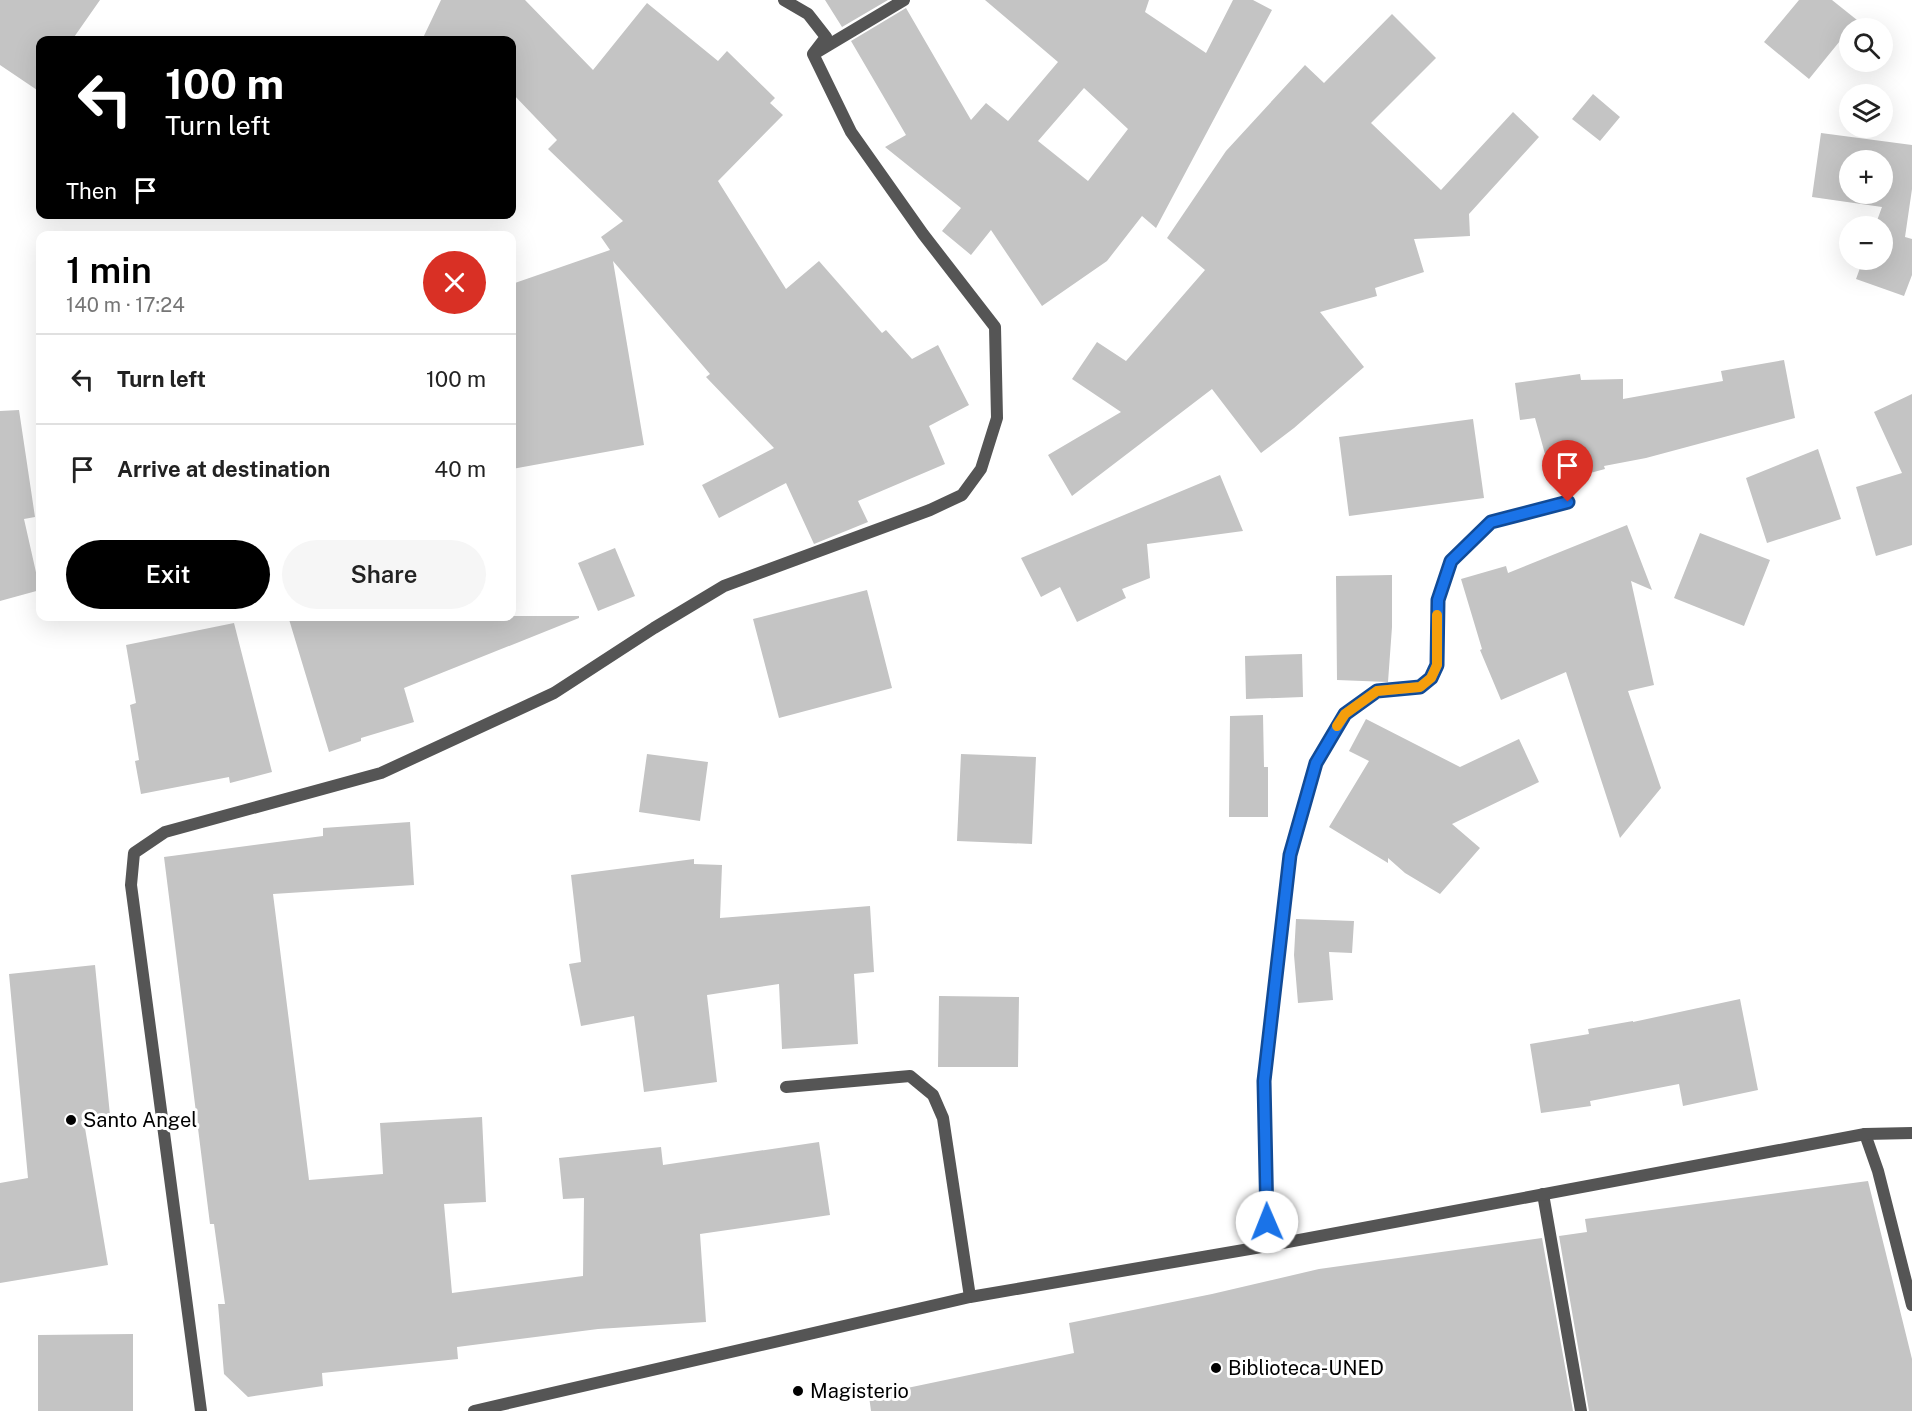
<!DOCTYPE html>
<meta charset="utf-8">
<style>
body{margin:0;font-family:"Public Sans",sans-serif;background:#f6f6f6;color:#222;height:100vh;display:flex;flex-direction:column;font-size:22px;white-space:nowrap}
*{box-sizing:border-box;margin:0}
p{font-size:20px;color:#767676}
.icon{flex:none;width:33px;height:33px;fill:none;stroke:currentColor;stroke-width:2;stroke-linecap:round;stroke-linejoin:round}
.map{position:relative;flex:1;overflow:hidden}
.sheet{position:absolute;left:36px;top:231px;width:480px;height:390px;display:flex;flex-direction:column;background:#fff;border-radius:12px;box-shadow:0 6px 24px #0002}
.sheet>*{flex:none}
.hud{position:absolute;left:36px;top:36px;width:480px;height:183px;border-radius:12px;box-shadow:0 6px 24px #0002;background:#000;color:#fff;overflow:hidden}
.fabs{position:absolute;left:1839px;top:18px;display:grid;gap:12px}
.fabs a{display:grid;place-items:center;width:54px;height:54px;border-radius:50%;background:#fff;box-shadow:0 6px 24px #0002;font-size:30px}
.pin{position:absolute;display:grid;place-items:center;width:51px;height:51px;color:#fff;margin:-62px -26px;border-radius:50% 50% 50% 0;rotate:-45deg;box-shadow:0 0 6px #0007}
.pin .icon{rotate:45deg}
.me{position:absolute;width:66px;margin:-33px;rotate:359deg;stroke-linejoin:round;filter:drop-shadow(0 0 4px #0008)}
.turn{display:flex;align-items:center;gap:21px;height:126px;padding:0 30px;font-size:27px}
.turn .icon{width:78px;height:78px;stroke-width:2.5}
.turn b{display:block;font-size:42px;line-height:51px}
.then{display:flex;align-items:center;height:57px;padding:0 30px;background:#0003;gap:12px;font-size:22px}
.round{display:grid;place-items:center;flex:none;width:63px;height:63px;border-radius:32px;background:#f6f6f6}
.head{display:flex;align-items:center;justify-content:space-between;height:102px;padding:0 30px}
h1{font-size:36px;font-weight:600;line-height:45px;color:#000}
.button{display:flex;gap:12px;margin-top:auto;padding:12px 30px}
.button a{flex:1;height:69px;border-radius:36px;background:#000;color:#fff;font-size:24px;font-weight:600;line-height:69px;text-align:center}
.button a+a{background:#f6f6f6;color:#222}
ul{padding:0;list-style:none}
li{display:flex;align-items:center;gap:18px;height:90px;padding:0 30px;border-top:2px solid #e0e0e0}
li div{flex:1}
li b{display:block;font-size:22px}
li em{font-style:normal}
.map>svg:first-child{display:block}
</style>
<div class="map">
<svg width="1912" height="1411" viewBox="0 0 1912 1411">
<rect width="100%" height="100%" fill="#fff"/>
<path fill="#c4c4c4" fill-rule="evenodd" d="M 0,0 L 100,0 L 72,40 L 40,40 L 40,92 L 0,65 Z
M 441,0 L 525,0 L 593,70 L 647,3 L 718,61 L 727,51 L 775,98 L 770,103 L 783,115 L 718,181 L 786,289 L 819,261 L 882,333 L 886,330 L 912,359 L 938,345 L 969,405 L 929,426 L 945,464 L 858,501 L 868,522 L 814,544 L 786,483 L 719,518 L 702,485 L 774,448 L 706,377 L 710,374 L 613,261 L 644,445 L 512,469 L 512,284 L 610,250 L 601,237 L 623,221 L 548,149 L 557,140 L 512,93 L 512,40 L 422,40 Z
M 825,0 L 888,0 L 842,27 Z
M 985,0 L 1149,0 L 1145,12 L 1206,53 L 1233,0 L 1253,0 L 1272,10 L 1156,228 L 1142,216 L 1107,261 L 1042,306 L 991,230 L 971,255 L 942,231 L 961,208 L 885,147 L 906,135 L 851,41 L 906,8 L 971,120 L 986,103 L 1008,121 L 1058,62 ZM 1084,88 L 1128,129 L 1088,181 L 1038,141 Z
M 1799,0 L 1832,0 L 1857,20 L 1809,79 L 1764,42 Z
M 1392,14 L 1436,58 L 1371,123 L 1441,190 L 1513,112 L 1539,137 L 1469,214 L 1470,236 L 1414,239 L 1424,272 L 1375,288 L 1377,296 L 1320,312 L 1364,367 L 1294,428 L 1261,453 L 1212,389 L 1072,496 L 1048,455 L 1121,412 L 1072,379 L 1097,342 L 1126,361 L 1205,270 L 1167,238 L 1226,151 L 1305,65 L 1324,83 Z
M 1593,94 L 1620,117 L 1600,141 L 1572,119 Z
M 1821,133 L 1912,145 L 1912,189 L 1905,237 L 1912,239 L 1912,275 L 1904,296 L 1856,279 L 1863,260 L 1882,260 L 1882,226 L 1875,226 L 1882,207 L 1812,197 ZM 1850,160 L 1882,160 L 1882,194 L 1850,194 Z
M 1784,360 L 1795,418 L 1646,458 L 1604,466 L 1605,469 L 1553,483 L 1535,418 L 1520,420 L 1515,383 L 1580,374 L 1581,380 L 1623,379 L 1623,399 L 1723,381 L 1721,371 Z
M 1912,394 L 1912,545 L 1876,556 L 1856,487 L 1902,473 L 1874,412 Z
M 19,410 L 35,517 L 24,519 L 40,590 L 0,601 L 0,411 Z
M 1473,419 L 1484,498 L 1349,516 L 1339,437 Z
M 1818,449 L 1841,519 L 1767,543 L 1746,478 Z
M 1220,475 L 1243,531 L 1147,544 L 1150,578 L 1122,589 L 1126,598 L 1077,622 L 1060,587 L 1041,597 L 1021,558 Z
M 1627,525 L 1652,590 L 1631,581 L 1654,685 L 1628,691 L 1661,788 L 1620,838 L 1566,672 L 1501,700 L 1480,650 L 1482,649 L 1461,579 L 1506,566 L 1508,573 Z
M 1700,533 L 1770,560 L 1744,626 L 1674,598 Z
M 615,548 L 635,596 L 598,611 L 578,563 Z
M 1392,575 L 1392,627 L 1388,682 L 1337,680 L 1336,576 Z
M 867,590 L 892,688 L 779,718 L 753,619 Z
M 288,616 L 579,616 L 579,618 L 404,688 L 414,722 L 361,738 L 361,741 L 329,752 Z
M 234,623 L 272,772 L 230,783 L 229,777 L 141,794 L 135,761 L 139,760 L 130,705 L 136,703 L 126,645 Z
M 1302,654 L 1303,697 L 1246,699 L 1245,656 Z
M 1263,715 L 1264,767 L 1268,767 L 1268,817 L 1229,817 L 1230,716 Z
M 1366,719 L 1460,767 L 1519,739 L 1539,782 L 1452,824 L 1480,848 L 1440,894 L 1405,873 L 1388,858 L 1388,863 L 1329,827 L 1369,761 L 1349,751 Z
M 647,754 L 708,762 L 700,821 L 639,812 Z
M 961,754 L 1036,757 L 1032,844 L 957,841 Z
M 410,822 L 414,885 L 273,894 L 309,1180 L 383,1174 L 380,1123 L 482,1117 L 486,1202 L 444,1204 L 452,1293 L 583,1276 L 584,1198 L 563,1199 L 559,1158 L 661,1147 L 663,1165 L 819,1142 L 830,1215 L 700,1234 L 706,1322 L 598,1329 L 457,1347 L 458,1359 L 322,1373 L 323,1386 L 248,1397 L 224,1374 L 218,1304 L 225,1304 L 214,1224 L 210,1224 L 164,857 L 323,836 L 323,828 Z
M 694,859 L 694,864 L 722,865 L 720,918 L 870,906 L 874,972 L 854,974 L 858,1044 L 782,1049 L 779,984 L 707,995 L 717,1082 L 644,1092 L 634,1016 L 581,1026 L 569,964 L 581,962 L 571,875 Z
M 1296,919 L 1354,921 L 1352,953 L 1329,952 L 1333,1000 L 1298,1003 L 1294,955 Z
M 95,965 L 111,1125 L 85,1128 L 108,1265 L 0,1283 L 0,1183 L 28,1178 L 9,974 Z
M 939,996 L 1019,997 L 1018,1067 L 938,1067 Z
M 1740,999 L 1758,1090 L 1683,1106 L 1679,1084 L 1590,1101 L 1591,1106 L 1541,1113 L 1530,1044 L 1589,1034 L 1588,1029 L 1633,1021 L 1633,1022 Z
M 1868,1181 L 1912,1359 L 1912,1411 L 1589,1411 L 1559,1236 L 1587,1232 L 1585,1219 Z
M 1542,1238 L 1573,1411 L 871,1411 L 869,1396 L 1074,1353 L 1069,1323 L 1212,1294 L 1319,1269 Z
M 133,1334 L 133,1411 L 38,1411 L 38,1335 Z"/>
<g fill="none" stroke-linecap="round" stroke-linejoin="round">
<path stroke="#555" stroke-width="12" d="M 1865,1134 L 1878,1171 L 1912,1305
M 1543,1194 L 1581,1411"/>
<path stroke="#555" stroke-width="12" d="M 817,52 L 904,0
M 786,1087 L 910,1076 L 933,1095 L 943,1118 L 970,1297
M 1267,1246 L 1264,1081 L 1290,855 L 1316,763 L 1345,714 L 1377,691 L 1420,687 L 1431,678 L 1437,665 L 1438,600 L 1451,561 L 1491,522 L 1568,502
M 201,1411 L 131,885 L 134,853 L 165,832 L 381,773 L 554,693 L 654,628 L 724,586 L 930,510 L 962,495 L 981,469 L 997,418 L 995,327 L 923,234 L 851,132 L 813,54 L 826,37 L 808,14 L 784,0
M 474,1411 L 970,1297 L 1267,1246 L 1865,1134 L 1912,1133"/>
</g>
<g fill="none" stroke-linecap="round" stroke-linejoin="round">
<g stroke="#114b97" stroke-width="15">
<path id="route" d="M 1267,1222 L 1264,1081 L 1290,855 L 1316,763 L 1345,714 L 1377,691 L 1420,687 L 1431,678 L 1437,665 L 1438,600 L 1451,561 L 1491,522 L 1568,502"/>
</g>
<use href="#route" stroke="#1a73e8" stroke-width="10"/>
<path stroke="#f59e0b" stroke-width="10" d="M 1337,726 L 1345,714 L 1377,691 L 1420,687 L 1431,678 L 1437,665 L 1437,615"/>
</g>
<g fill="#000" stroke="#fff" stroke-width="2">
<circle cx="71" cy="1120" r="6"/>
<circle cx="1216" cy="1368" r="6"/>
<circle cx="798" cy="1391" r="6"/>
</g>
<g text-anchor="middle" stroke-width="6" stroke-linejoin="round" paint-order="stroke">
<g font-size="20" fill="#000" stroke="#fff" text-anchor="start">
<text x="83" y="1127">Santo Angel</text>
<text x="1228" y="1375">Biblioteca-UNED</text>
<text x="810" y="1398">Magisterio</text>
</g>
</g>
</svg>
<div class="fabs">
<a><svg class="icon" aria-label="search" viewBox="0 0 24 24"><circle cx="10" cy="10" r="6"/><path d="M15 15l6 6"/></svg></a>
<a><svg class="icon" aria-label="layers" viewBox="0 0 24 24"><path d="M12 4l9 5-9 5-9-5zM3 14l9 5 9-5"/></svg></a>
<a>+</a>
<a>−</a>
</div>
<div class="pin" style="left:1568px;top:502px;background:#d93025"><svg class="icon" aria-label="arrive" viewBox="0 0 24 24"><path d="M6 21V4h12l-3 4 3 4H6"/></svg></div>
<svg class="me" style="left:1267px;top:1222px" viewBox="-20 -20 40 40"><circle r="19" fill="#fff"/><path d="M0-13L10 11 0 6-10 11z" fill="#1a73e8"/></svg>
<div class="hud">
<div class="turn"><svg class="icon" aria-label="left" viewBox="0 0 24 24"><path d="M17 20v-9H6M10 6l-5 5 5 5"/></svg><div><b>100 m</b>Turn left</div></div>
<div class="then">Then<svg class="icon" aria-label="arrive" viewBox="0 0 24 24"><path d="M6 21V4h12l-3 4 3 4H6"/></svg></div>
</div>
<section class="sheet">
<div class="head"><div><h1>1 min</h1><p>140 m · 17:24</p></div><a class="round" style="background:#d93025;color:#fff"><svg class="icon" aria-label="close" viewBox="0 0 24 24"><path d="M6 6l12 12M18 6L6 18"/></svg></a></div>
<ul>
<li><svg class="icon" aria-label="left" viewBox="0 0 24 24"><path d="M17 20v-9H6M10 6l-5 5 5 5"/></svg><div><b>Turn left</b></div><em>100 m</em></li>
<li><svg class="icon" aria-label="arrive" viewBox="0 0 24 24"><path d="M6 21V4h12l-3 4 3 4H6"/></svg><div><b>Arrive at destination</b></div><em>40 m</em></li>
</ul>
<div class="button"><a>Exit</a><a>Share</a></div>
</section>
</div>
